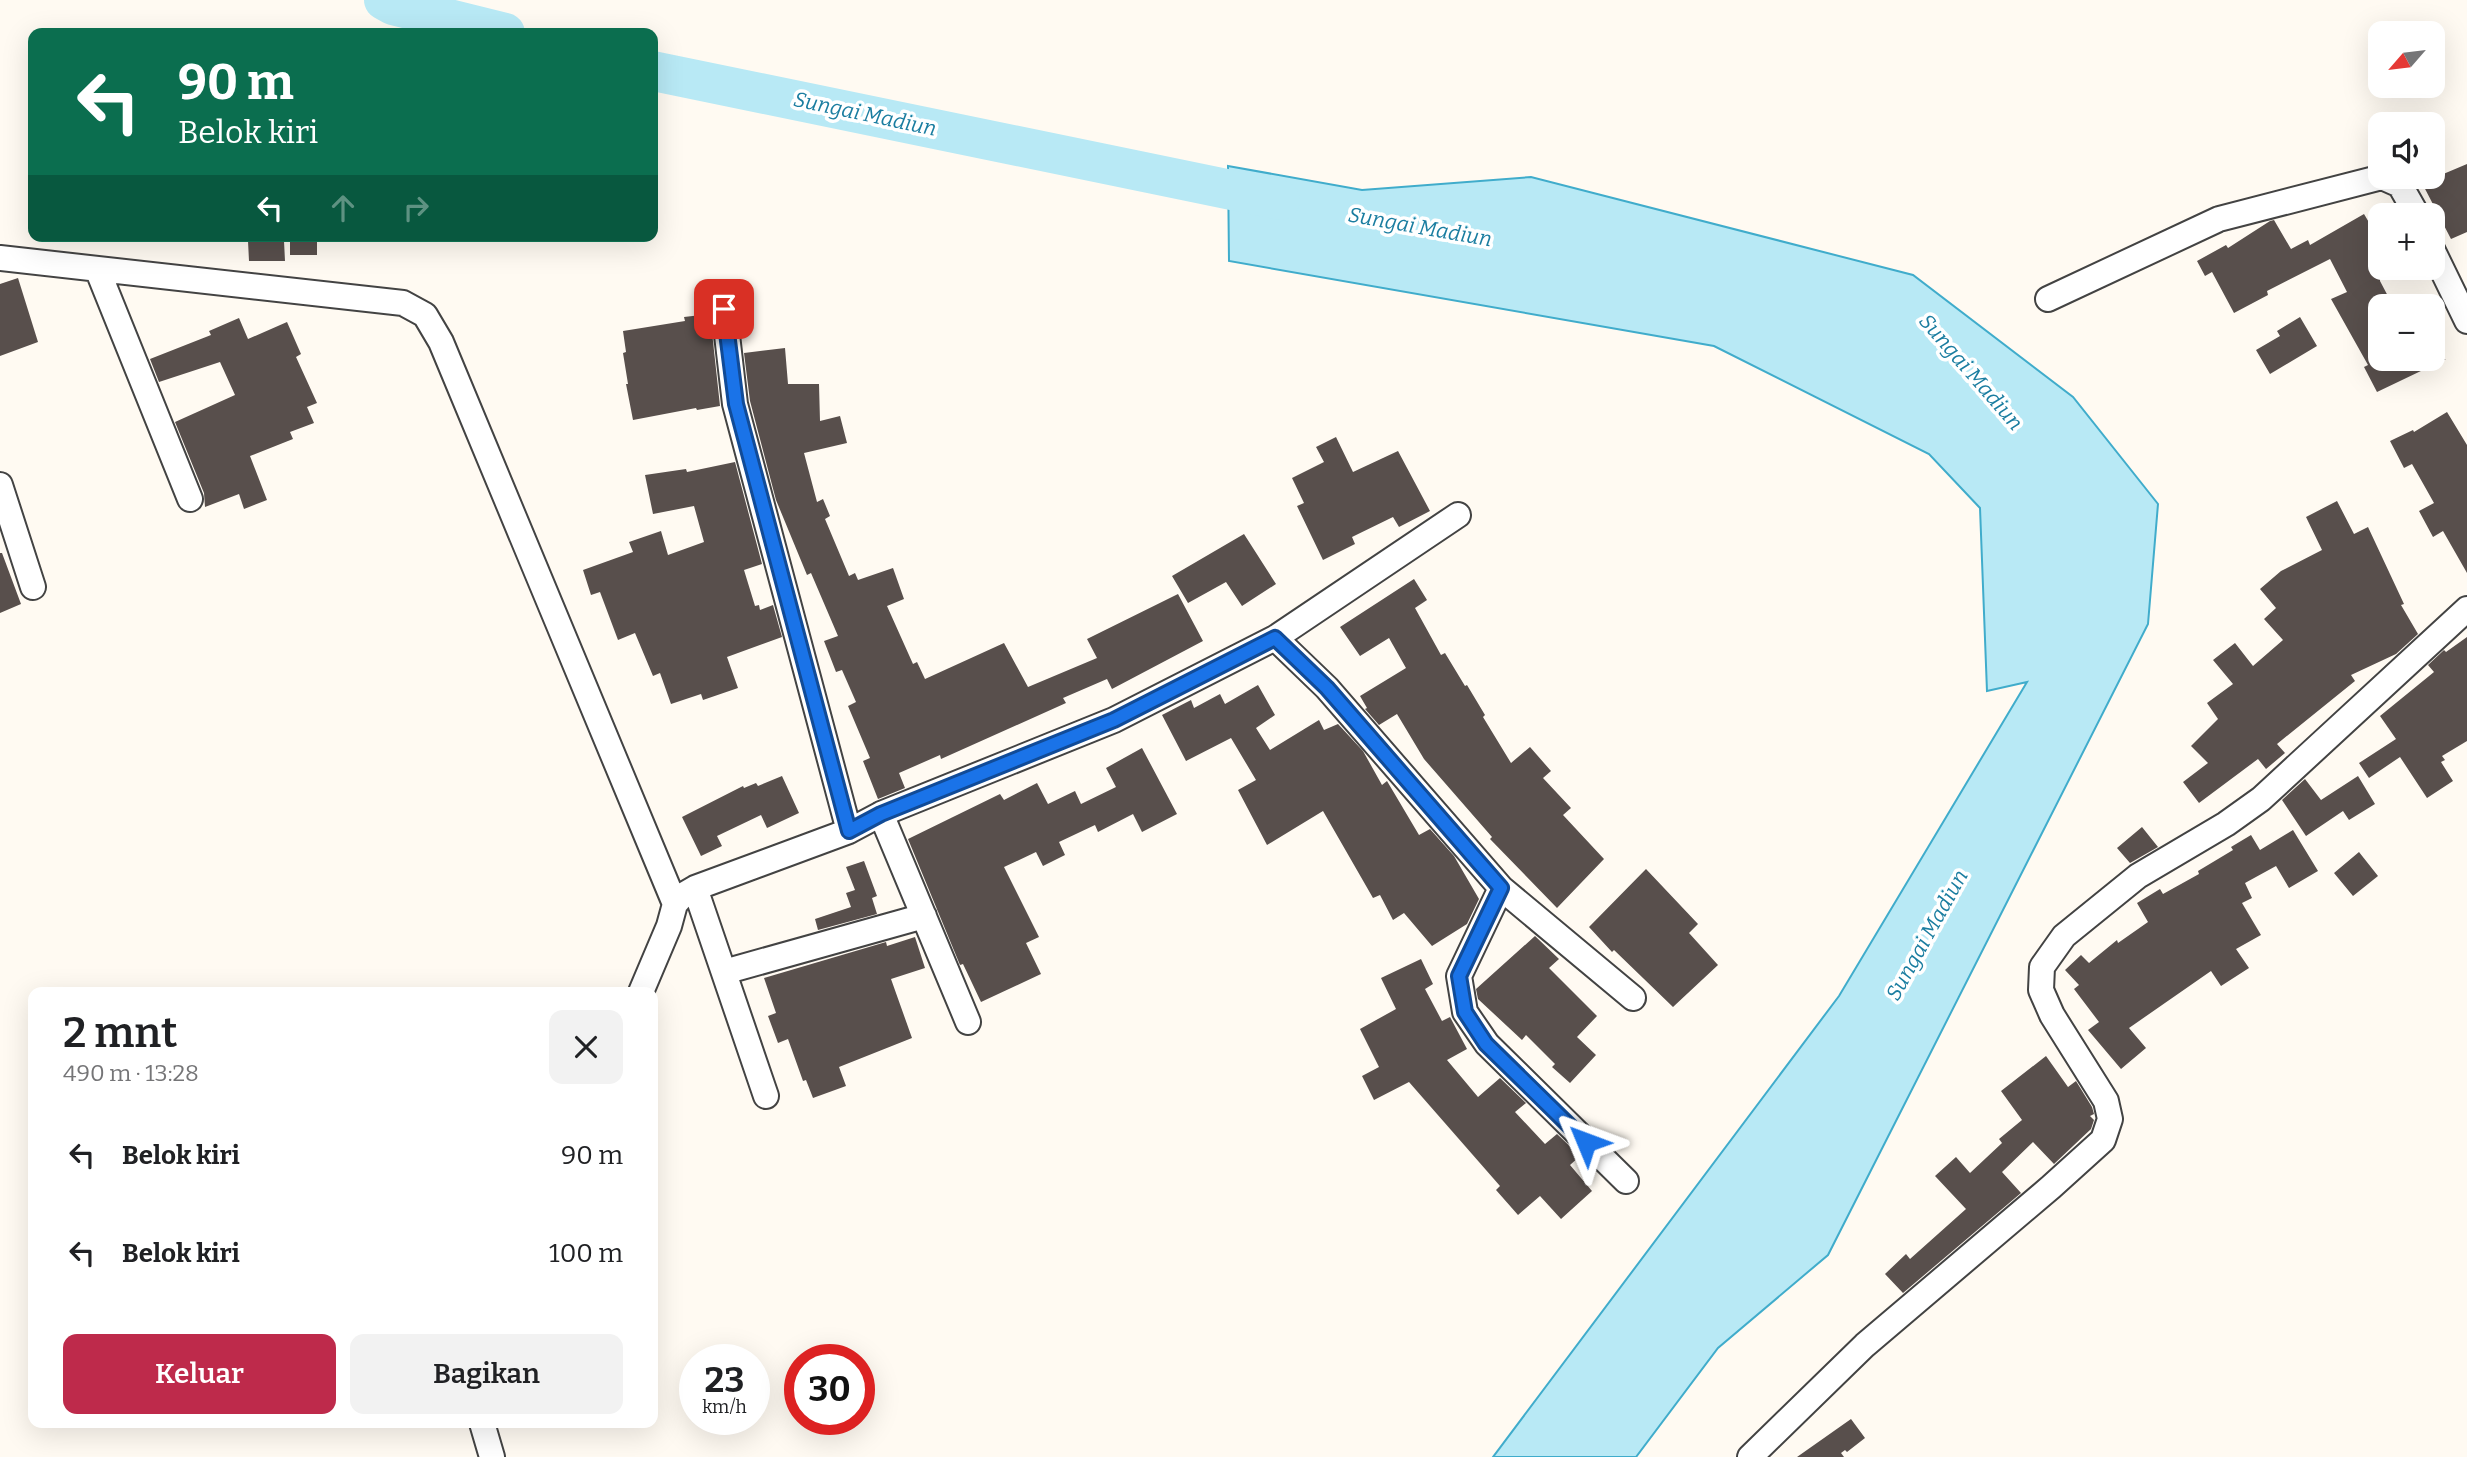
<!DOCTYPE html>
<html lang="id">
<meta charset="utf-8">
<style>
body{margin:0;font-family:Bitter,serif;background:#f2f2f2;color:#202124;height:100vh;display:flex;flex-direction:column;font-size:26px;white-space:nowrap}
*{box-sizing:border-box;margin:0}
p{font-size:23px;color:#757577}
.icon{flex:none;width:38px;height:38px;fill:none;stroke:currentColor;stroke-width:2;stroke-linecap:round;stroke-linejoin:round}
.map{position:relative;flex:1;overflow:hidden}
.side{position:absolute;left:28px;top:987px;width:630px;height:441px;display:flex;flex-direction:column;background:#fff;border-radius:14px;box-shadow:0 7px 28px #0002}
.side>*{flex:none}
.top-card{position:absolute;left:28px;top:28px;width:630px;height:214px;border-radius:14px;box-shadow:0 7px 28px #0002;background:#0b6e4f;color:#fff;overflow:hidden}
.needle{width:46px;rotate:242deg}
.fabs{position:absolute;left:2368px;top:21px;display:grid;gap:14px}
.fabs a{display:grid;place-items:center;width:77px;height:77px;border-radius:14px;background:#fff;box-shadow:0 7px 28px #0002;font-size:35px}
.speed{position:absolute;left:679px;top:1344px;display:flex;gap:14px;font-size:35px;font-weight:700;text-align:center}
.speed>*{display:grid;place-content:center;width:91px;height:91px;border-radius:50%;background:#fff;box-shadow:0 7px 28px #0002;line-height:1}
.speed small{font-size:18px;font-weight:400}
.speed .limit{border:10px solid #d22;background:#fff;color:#111}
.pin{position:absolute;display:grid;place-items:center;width:60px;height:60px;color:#fff;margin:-30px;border-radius:14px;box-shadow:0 4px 10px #0006}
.me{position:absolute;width:77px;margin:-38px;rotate:314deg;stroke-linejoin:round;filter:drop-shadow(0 0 5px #0008)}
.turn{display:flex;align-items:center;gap:24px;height:147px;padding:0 35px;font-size:32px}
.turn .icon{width:91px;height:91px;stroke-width:2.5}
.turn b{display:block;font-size:49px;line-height:60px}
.lanes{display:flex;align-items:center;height:66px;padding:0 35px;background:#0003;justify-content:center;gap:35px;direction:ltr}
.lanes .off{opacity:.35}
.round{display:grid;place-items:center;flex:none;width:74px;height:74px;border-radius:14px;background:#f2f2f2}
.head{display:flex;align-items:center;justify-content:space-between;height:119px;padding:0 35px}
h1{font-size:42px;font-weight:600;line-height:52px}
.primary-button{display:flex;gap:14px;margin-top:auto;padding:14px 35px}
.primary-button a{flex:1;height:80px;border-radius:14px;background:#be2a4b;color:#fff;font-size:28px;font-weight:600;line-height:80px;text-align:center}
.primary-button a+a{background:#f2f2f2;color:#202124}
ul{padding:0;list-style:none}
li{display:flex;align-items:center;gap:21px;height:98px;padding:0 35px}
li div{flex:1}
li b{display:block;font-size:26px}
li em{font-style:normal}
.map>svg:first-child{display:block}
</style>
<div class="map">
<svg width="2467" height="1457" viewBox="0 0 2467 1457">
<rect width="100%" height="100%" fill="#fffaf2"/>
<path fill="#b8e9f5" stroke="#40accb" stroke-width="2" d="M 1228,166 L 1362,190 L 1531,177 L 1913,275 L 2073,397 L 2158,504 L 2148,624 L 1828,1255 L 1718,1348 L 1636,1457 L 1493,1457 L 1839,996 L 2027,682 L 1987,691 L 1980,508 L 1929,454 L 1714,346 L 1229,261 Z"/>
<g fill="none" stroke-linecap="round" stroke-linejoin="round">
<path stroke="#b8e9f5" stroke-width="40" d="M 384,0 L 393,5 L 505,33
M 653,71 L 1280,200"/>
</g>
<path fill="#584f4c" d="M 2467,164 L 2467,232 L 2451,239 L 2422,183 Z
M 2364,214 L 2380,241 L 2380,281 L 2390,300 L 2380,306 L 2380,359 L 2446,359 L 2377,392 L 2364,367 L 2368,365 L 2331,299 L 2347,292 L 2330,259 L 2267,291 L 2268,295 L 2234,313 L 2212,272 L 2205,276 L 2197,261 L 2226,245 L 2228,248 L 2270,221 L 2274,220 L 2291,249 L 2308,240 L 2310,245 Z
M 290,236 L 317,236 L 317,255 L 290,255 Z
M 248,241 L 284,241 L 285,261 L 249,261 Z
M 18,278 L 38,342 L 0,356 L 0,284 Z
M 710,314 L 720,406 L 697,410 L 696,408 L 633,420 L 626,384 L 628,384 L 623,353 L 626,352 L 623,331 L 685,321 L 684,317 Z
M 2300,317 L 2317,346 L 2270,374 L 2256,350 L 2280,336 L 2277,331 Z
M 239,318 L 248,339 L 287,322 L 301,354 L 296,357 L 317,403 L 307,407 L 314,423 L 290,432 L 293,439 L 250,456 L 267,500 L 244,509 L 239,494 L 205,507 L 204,493 L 175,422 L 235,395 L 220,362 L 159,382 L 150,359 L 211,335 L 209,331 Z
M 785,348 L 788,384 L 819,384 L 820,421 L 840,416 L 847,443 L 804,453 L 817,502 L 823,499 L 830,516 L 825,519 L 849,576 L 855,573 L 858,580 L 893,568 L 904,599 L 887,606 L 913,664 L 917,662 L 925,679 L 1004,643 L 1028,687 L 1097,658 L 1087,639 L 1178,594 L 1203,641 L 1112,689 L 1107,679 L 1063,698 L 1066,703 L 941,759 L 940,755 L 899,773 L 905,788 L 878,799 L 863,761 L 870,758 L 848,706 L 856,702 L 842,670 L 836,672 L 824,641 L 838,636 L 811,573 L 807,575 L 776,500 L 750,401 L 744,353 Z
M 2447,412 L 2467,445 L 2467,573 L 2443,531 L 2433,537 L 2419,511 L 2434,503 L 2412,464 L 2404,468 L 2390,441 L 2413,430 L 2414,432 Z
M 1336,437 L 1353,472 L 1398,451 L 1430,511 L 1399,527 L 1393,517 L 1352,537 L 1355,544 L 1323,560 L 1297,506 L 1304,503 L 1292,478 L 1324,462 L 1316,447 Z
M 735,462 L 762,564 L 744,570 L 755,606 L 759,605 L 760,610 L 773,605 L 782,637 L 727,657 L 738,688 L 703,700 L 701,694 L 671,704 L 660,673 L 653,676 L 635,633 L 618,640 L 600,592 L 591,595 L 583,570 L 633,552 L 629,542 L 661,531 L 668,555 L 704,542 L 694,506 L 653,514 L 645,475 L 686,469 L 687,472 Z
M 2337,501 L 2354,534 L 2368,527 L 2404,604 L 2401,605 L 2418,634 L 2396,654 L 2351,675 L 2355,681 L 2277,744 L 2285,753 L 2266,769 L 2258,759 L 2199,803 L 2183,782 L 2208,763 L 2191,746 L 2218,719 L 2207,703 L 2233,684 L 2213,660 L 2235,643 L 2253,666 L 2283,640 L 2264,619 L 2276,608 L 2260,589 L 2281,571 L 2322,550 L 2306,517 Z
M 1244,534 L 1276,584 L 1242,606 L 1226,582 L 1188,603 L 1172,576 Z
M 0,553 L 2,553 L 21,604 L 0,613 Z
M 1414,579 L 1427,600 L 1415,608 L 1441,655 L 1445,653 L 1465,686 L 1467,685 L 1485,715 L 1483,717 L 1511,763 L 1530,747 L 1551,771 L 1543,778 L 1571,808 L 1563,815 L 1604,859 L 1557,908 L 1490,839 L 1492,837 L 1424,759 L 1397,714 L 1379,725 L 1365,709 L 1367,708 L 1360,696 L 1406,668 L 1389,638 L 1360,656 L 1340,627 Z
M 2467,637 L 2467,741 L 2442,756 L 2445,760 L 2441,762 L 2453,781 L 2427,798 L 2400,757 L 2369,778 L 2359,763 L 2396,739 L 2380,716 L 2434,672 L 2428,665 L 2444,650 L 2446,652 Z
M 1258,685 L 1275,715 L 1256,728 L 1270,750 L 1319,720 L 1324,730 L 1338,724 L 1363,751 L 1382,785 L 1387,781 L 1419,835 L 1430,829 L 1454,856 L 1479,899 L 1467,924 L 1432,946 L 1404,913 L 1393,920 L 1380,895 L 1373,898 L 1323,811 L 1267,845 L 1238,790 L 1256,780 L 1231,738 L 1186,761 L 1162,715 L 1191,700 L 1194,708 L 1220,694 L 1225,704 Z
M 1142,748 L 1177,814 L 1142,832 L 1133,814 L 1098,832 L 1095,825 L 1059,842 L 1065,855 L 1043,866 L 1036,852 L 1004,867 L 1039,937 L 1026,943 L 1041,974 L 981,1002 L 963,964 L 960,965 L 908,839 L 1000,794 L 1004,800 L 1037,783 L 1048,804 L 1075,791 L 1081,804 L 1116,787 L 1106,768 Z
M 782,776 L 799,813 L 767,828 L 761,815 L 717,836 L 722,846 L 701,856 L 682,817 L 743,786 L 744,788 L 756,783 L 758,786 Z
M 2358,776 L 2375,804 L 2349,820 L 2343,811 L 2306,836 L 2282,800 L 2305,779 L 2321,800 Z
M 2142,827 L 2158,847 L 2130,863 L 2117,848 Z
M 2293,830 L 2318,871 L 2289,888 L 2276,866 L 2245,883 L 2252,898 L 2242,903 L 2261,935 L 2236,949 L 2249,968 L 2221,986 L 2211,971 L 2129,1028 L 2146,1048 L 2121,1069 L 2088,1030 L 2099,1022 L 2074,989 L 2079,985 L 2065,970 L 2081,955 L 2089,963 L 2117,940 L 2118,943 L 2148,922 L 2137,903 L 2160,889 L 2163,894 L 2199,874 L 2198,871 L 2233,850 L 2231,847 L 2251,835 L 2260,850 Z
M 2359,852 L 2378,876 L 2353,896 L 2334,873 Z
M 864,861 L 877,896 L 872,898 L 877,914 L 818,930 L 815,919 L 851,907 L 846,893 L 855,890 L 846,867 Z
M 1646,869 L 1698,924 L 1689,933 L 1718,965 L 1673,1007 L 1614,950 L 1612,952 L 1589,927 Z
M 1535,936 L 1559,959 L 1549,968 L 1597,1016 L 1577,1037 L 1596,1055 L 1570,1083 L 1552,1067 L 1555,1064 L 1526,1035 L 1522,1040 L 1478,999 L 1476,989 Z
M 915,937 L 925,968 L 891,979 L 912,1038 L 839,1067 L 846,1086 L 813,1098 L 806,1080 L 803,1081 L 788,1039 L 778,1043 L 768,1016 L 776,1013 L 764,978 L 886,942 L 887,946 Z
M 1421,959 L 1433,984 L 1425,989 L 1442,1021 L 1450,1017 L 1467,1049 L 1447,1060 L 1478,1097 L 1500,1078 L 1526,1103 L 1515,1112 L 1545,1144 L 1557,1134 L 1580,1156 L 1570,1165 L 1592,1191 L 1561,1219 L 1540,1196 L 1518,1215 L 1496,1190 L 1500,1186 L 1409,1082 L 1374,1100 L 1362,1076 L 1379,1067 L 1360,1029 L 1396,1009 L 1381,978 Z
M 2046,1056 L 2068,1087 L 2076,1081 L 2092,1107 L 2094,1114 L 2090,1116 L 2094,1120 L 2091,1129 L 2054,1164 L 2033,1142 L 2002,1172 L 2021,1193 L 1903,1293 L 1885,1274 L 1906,1254 L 1910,1259 L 1966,1209 L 1935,1176 L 1956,1157 L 1970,1173 L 2002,1143 L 1999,1139 L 2022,1120 L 2001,1091 Z
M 1851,1419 L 1865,1438 L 1847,1452 L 1845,1450 L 1841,1453 L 1844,1457 L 1797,1457 Z"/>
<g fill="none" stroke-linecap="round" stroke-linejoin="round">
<g stroke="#434343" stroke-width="28">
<path id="minor" d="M 2432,249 L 2467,321
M 0,258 L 403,303 L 425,315 L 441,342 L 675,904 L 669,926 L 641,992
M 98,271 L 190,499
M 2048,299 L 2219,219 L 2382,177 L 2400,185 L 2417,215
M 724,309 L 735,404 L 849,831
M 0,485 L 33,587
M 1275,638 L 1458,515
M 881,814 L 968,1022
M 695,888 L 766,1096
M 1501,888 L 1459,976 L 1465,1012 L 1487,1044 L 1626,1181
M 675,904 L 683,895 L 695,888 L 849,831 L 881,814 L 1114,720 L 1275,638 L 1327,688 L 1501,888 L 1633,998
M 724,972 L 924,916
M 482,1423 L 492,1457
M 1750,1457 L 1865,1345 L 2051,1187 L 2103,1140 L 2110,1119 L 2106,1101 L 2052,1015 L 2041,990 L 2042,967 L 2064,936 L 2138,876 L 2226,824 L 2261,799 L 2467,609"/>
</g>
<use href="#minor" stroke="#fff" stroke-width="24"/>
</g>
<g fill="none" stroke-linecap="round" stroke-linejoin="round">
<g stroke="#114b97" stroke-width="18">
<path id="route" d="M 724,309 L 736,404 L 849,831 L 881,814 L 1114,720 L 1275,638 L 1327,688 L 1501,888 L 1459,976 L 1465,1012 L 1486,1044 L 1586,1142"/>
</g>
<use href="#route" stroke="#1a73e8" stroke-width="12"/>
</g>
<g text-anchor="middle" stroke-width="7" stroke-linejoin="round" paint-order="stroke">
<g font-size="21" font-style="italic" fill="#1a7da0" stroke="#fff">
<text transform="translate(865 114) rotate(12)" y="7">Sungai Madiun</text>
<text transform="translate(1420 227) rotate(10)" y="7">Sungai Madiun</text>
<text transform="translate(1971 372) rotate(49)" y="7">Sungai Madiun</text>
<text transform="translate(1927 935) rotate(-61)" y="7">Sungai Madiun</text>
</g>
</g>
</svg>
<div class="fabs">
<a><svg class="needle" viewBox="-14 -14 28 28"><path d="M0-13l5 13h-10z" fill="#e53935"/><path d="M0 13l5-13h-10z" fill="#757577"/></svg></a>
<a><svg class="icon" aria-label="sound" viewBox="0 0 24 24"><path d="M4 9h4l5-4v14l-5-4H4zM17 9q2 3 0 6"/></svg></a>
<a>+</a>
<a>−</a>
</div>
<div class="speed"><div>23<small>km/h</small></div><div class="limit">30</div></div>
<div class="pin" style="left:724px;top:309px;background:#d93025"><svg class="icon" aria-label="arrive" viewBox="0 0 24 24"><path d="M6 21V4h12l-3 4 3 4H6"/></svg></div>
<svg class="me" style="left:1586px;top:1142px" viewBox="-20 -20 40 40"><path d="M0-17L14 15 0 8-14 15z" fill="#1a73e8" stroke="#fff" stroke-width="4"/></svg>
<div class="top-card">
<div class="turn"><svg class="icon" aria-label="left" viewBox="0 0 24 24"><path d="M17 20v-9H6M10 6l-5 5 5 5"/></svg><div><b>90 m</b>Belok kiri</div></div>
<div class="lanes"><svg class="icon" aria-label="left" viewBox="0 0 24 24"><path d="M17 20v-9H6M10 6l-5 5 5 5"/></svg><svg class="icon off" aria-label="ahead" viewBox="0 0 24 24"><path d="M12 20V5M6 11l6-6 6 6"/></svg><svg class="icon off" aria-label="right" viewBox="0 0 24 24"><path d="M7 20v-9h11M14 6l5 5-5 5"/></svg></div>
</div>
<section class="side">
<div class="head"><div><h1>2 mnt</h1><p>490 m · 13:28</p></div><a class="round"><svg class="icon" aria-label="close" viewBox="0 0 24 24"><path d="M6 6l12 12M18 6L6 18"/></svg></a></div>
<ul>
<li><svg class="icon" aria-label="left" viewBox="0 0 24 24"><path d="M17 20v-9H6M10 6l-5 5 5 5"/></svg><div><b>Belok kiri</b></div><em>90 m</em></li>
<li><svg class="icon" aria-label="left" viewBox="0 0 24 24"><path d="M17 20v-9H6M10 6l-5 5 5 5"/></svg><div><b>Belok kiri</b></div><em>100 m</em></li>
</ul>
<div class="primary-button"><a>Keluar</a><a>Bagikan</a></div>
</section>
</div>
